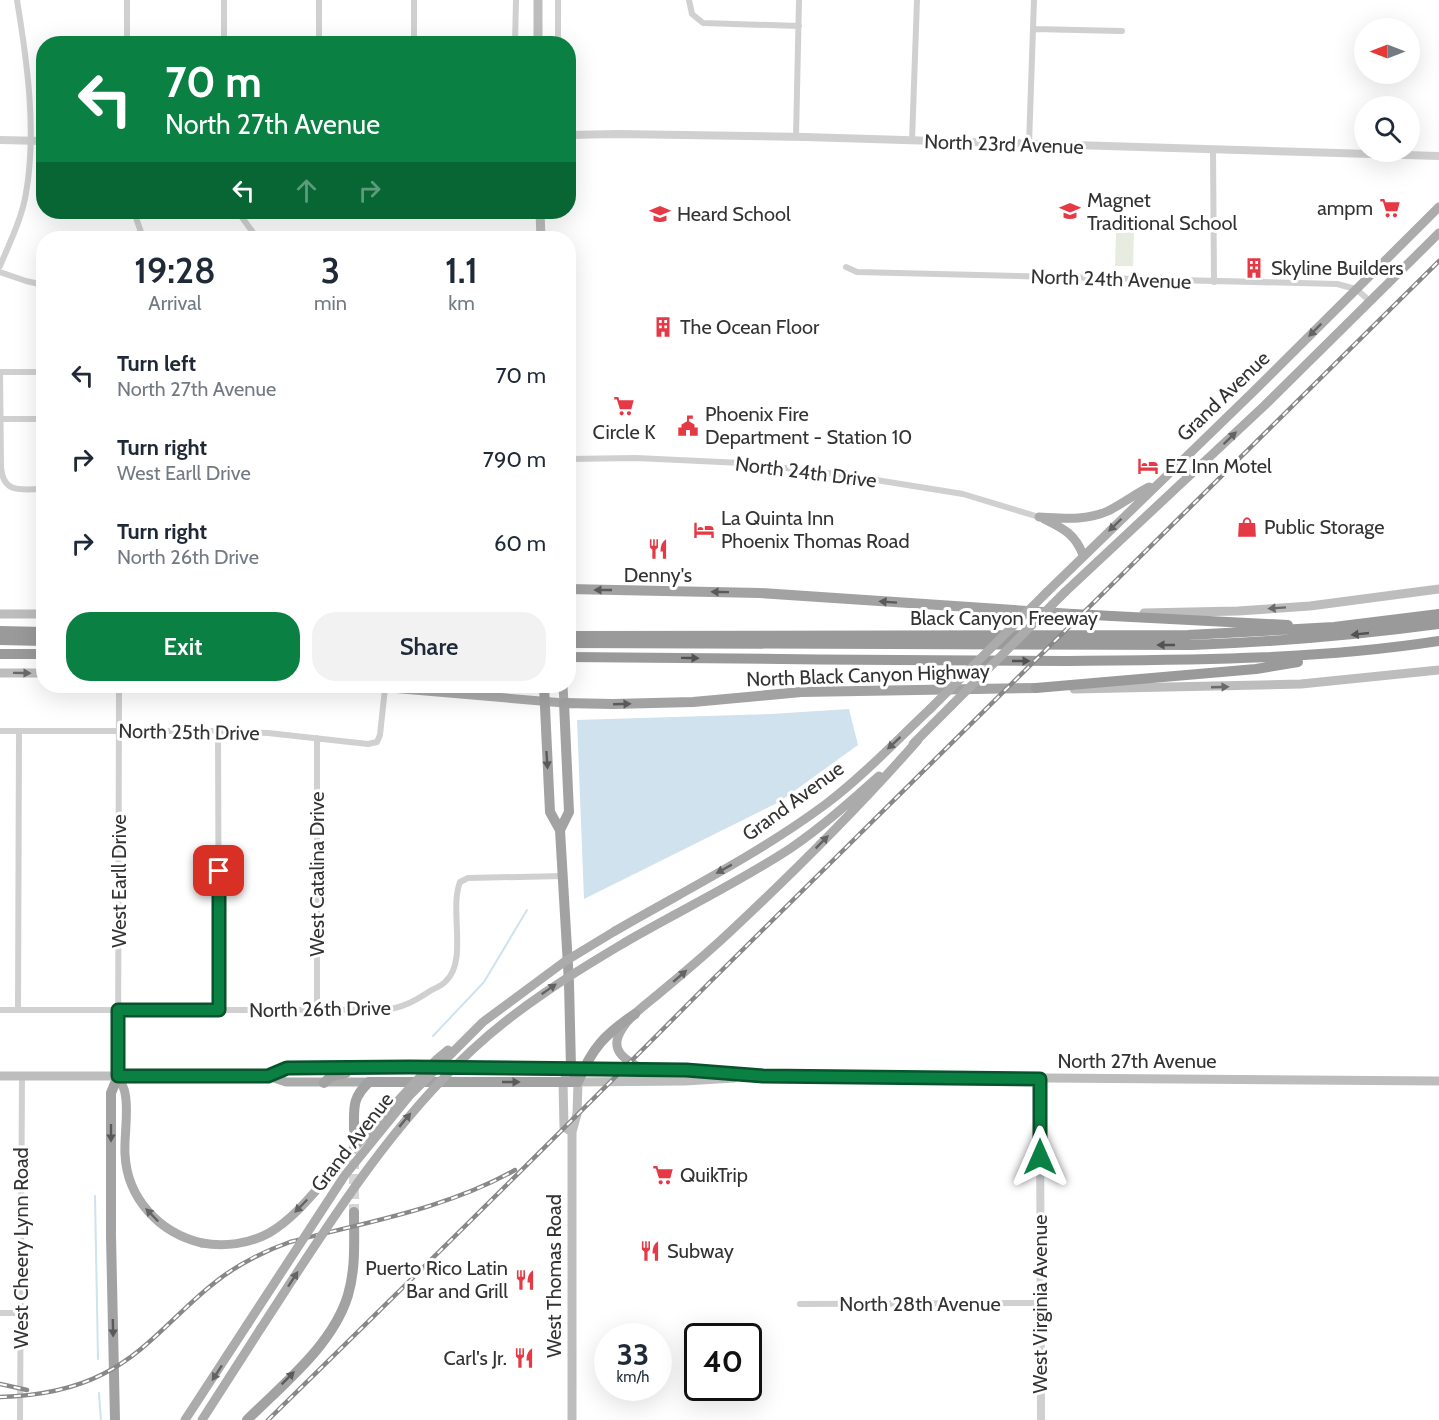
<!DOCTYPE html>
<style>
body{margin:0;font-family:Cabin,sans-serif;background:#f2f2f3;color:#1f2937;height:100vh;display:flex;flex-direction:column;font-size:22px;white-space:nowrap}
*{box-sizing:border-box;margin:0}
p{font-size:20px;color:#747a83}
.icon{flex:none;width:33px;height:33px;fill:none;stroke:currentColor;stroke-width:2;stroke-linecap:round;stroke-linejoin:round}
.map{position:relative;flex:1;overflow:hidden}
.panel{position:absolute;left:36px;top:231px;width:540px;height:462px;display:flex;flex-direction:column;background:#fff;border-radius:24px;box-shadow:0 6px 24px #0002}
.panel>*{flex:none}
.guide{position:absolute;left:36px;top:36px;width:540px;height:183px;border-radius:24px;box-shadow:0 6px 24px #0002;background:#0b8043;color:#fff;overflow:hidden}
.needle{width:39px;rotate:270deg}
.tools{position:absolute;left:1354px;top:18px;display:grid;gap:12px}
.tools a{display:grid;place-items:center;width:66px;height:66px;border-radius:50%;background:#fff;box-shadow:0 6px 24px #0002;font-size:30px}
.speed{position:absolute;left:594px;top:1323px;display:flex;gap:12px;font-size:30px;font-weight:700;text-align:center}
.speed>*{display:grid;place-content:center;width:78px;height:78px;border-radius:50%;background:#fff;box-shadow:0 6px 24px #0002;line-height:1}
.speed small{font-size:15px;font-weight:400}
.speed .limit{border:3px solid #111;border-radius:9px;background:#fff;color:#111}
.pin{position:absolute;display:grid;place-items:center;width:51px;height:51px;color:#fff;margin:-26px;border-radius:12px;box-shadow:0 3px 9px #0006}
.me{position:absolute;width:66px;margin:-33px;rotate:0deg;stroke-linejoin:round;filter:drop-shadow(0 0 4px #0008)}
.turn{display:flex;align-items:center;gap:21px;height:126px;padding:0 30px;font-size:27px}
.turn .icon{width:78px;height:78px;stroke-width:2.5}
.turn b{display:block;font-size:42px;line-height:51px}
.lanes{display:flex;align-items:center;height:57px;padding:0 30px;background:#0003;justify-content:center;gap:30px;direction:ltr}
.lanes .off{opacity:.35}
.eta{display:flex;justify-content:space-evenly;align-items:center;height:102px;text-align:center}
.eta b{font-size:36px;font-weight:600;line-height:42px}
.cta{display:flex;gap:12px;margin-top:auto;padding:12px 30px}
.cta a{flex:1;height:69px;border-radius:24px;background:#0b8043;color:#fff;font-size:24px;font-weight:600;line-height:69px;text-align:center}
.cta a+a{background:#f2f2f3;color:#1f2937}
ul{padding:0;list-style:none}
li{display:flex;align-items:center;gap:18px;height:84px;padding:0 30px}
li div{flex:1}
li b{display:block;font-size:22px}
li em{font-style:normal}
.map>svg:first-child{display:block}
</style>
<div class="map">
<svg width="1439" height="1420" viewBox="0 0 1439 1420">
<rect width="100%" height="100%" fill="#fff"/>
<path fill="#e6ecdf" d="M 1116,232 L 1134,232 L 1133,266 L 1115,266 Z"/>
<path fill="#cfe2ee" d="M 849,709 L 858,745 L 779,802 L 584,899 L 577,720 L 771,714 Z"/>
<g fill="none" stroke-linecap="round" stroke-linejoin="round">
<path stroke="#cfe2ee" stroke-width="2" d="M 433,1036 L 484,982 L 527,910
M 95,1196 L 98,1359
M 99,1393 L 101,1420"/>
<path stroke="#d6d6d6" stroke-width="10" stroke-dasharray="10 5" stroke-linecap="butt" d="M 354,1129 L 354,1212"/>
<path stroke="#d0d0d0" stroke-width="6" d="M 127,0 L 127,44
M 319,0 L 319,44
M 689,0 L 692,14 L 703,23 L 799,26
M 1033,29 L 1122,31
M 224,44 L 224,0
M 414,44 L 414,0
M 515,44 L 516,0
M 558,44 L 558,0
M 796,137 L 799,0
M 912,141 L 917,0
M 1029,144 L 1034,0
M 1213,149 L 1214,282
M 134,212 L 143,238
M 238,212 L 257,238
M 0,266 C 10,242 22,218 26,193 C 37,131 27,61 17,0
M 846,267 L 857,272 L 1337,284 L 1356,289 L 1371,302
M 0,272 L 26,281 L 44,285
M 0,372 L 1,467 C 3,495 22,489 44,489
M 0,372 L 44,372
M 1,419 L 44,419
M 568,459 L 636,458 L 742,463 L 845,475 L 963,494 L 1039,517
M 0,731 L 218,731 L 268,733 L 368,744 L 377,742 L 380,735 L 385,688
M 218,731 L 219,1010
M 317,738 L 317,1010
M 0,1010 L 384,1010 C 402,1008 415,1001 430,991 C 435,988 442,986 446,981 C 468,960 449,910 460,882 L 468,878 L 563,876
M 18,1010 L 19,731
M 118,1076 L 119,686
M 800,1304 L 1041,1303
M 0,1313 L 19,1313
M 20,1420 L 22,1076"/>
<path stroke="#d0d0d0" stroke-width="8" d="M 568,135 L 618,134 L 805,137 L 1439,156
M 0,140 L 44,141
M 1040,1079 L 1041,1420"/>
<path stroke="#bdbdbd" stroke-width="9" d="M 538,44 L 538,0
M 540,212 L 541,238
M 1144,613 L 1238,611 L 1310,606 L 1439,589
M 0,614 L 44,614
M 0,673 L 44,673
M 299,686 L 365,686
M 1074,689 L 1301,684 L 1439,670
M 0,1076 L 118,1076
M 572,1132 L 564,1127 L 563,1082 L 571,1068 L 685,1069 L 763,1076 L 1439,1081
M 572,1420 L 572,1132 L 577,1114 L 578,1082 L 685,1081 L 734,1078"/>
<path stroke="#ababab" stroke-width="9" d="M 1039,517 C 1062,518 1086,521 1108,511 C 1122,504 1135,494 1149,487
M 1044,519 C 1064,529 1075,534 1083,555
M 1047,592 L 1255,390 L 1439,207
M 1065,592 L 1264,406 L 1439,233
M 367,686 L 564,703 L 563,686
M 913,744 L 952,705
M 615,931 C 686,890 760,853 826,804 C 863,776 896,741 930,709
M 624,943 C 679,911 738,883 791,848 C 822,827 851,801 879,776
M 642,1069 C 630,1062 612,1054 618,1037 C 625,1018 647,1004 662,991 C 686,971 711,950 734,928 C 798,868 860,806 918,740
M 118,1076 C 120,1081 124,1087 125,1093 C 129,1111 124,1135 125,1154 C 127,1198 159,1233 202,1243
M 268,1076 L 286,1082 L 369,1082
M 185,1420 L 247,1325
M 202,1420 L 261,1328"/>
<path stroke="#a2a2a2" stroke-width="10" d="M 568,589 L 760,593 L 1073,614
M 544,686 L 550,812 L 560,830 L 569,983 L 571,1068 L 578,1082
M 560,830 L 569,812 L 564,703 L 613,704 L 693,702 L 801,692 L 1036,688
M 578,1082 C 592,1048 605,1034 635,1014
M 324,1083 L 330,1077 L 346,1073
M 354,1129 C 354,1107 352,1098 369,1082 L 578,1082
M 115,1420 L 111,1236 L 111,1093 L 118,1076 L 268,1076 L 287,1068 L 378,1067 L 571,1068
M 247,1420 C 283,1384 333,1345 348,1295 C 356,1268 354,1240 354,1212"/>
<path stroke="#9a9a9a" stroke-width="10" d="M 1073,614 L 1288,625
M 0,631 L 44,632
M 568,636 L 1188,635 L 1334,627 L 1439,614
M 0,640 L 44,641
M 568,643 L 1192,645 C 1275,642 1357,635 1439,624
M 0,654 L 44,654
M 568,657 C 735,658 901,661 1068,661 C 1192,660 1316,660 1439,641
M 359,686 L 367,686
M 1036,688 L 1256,669 L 1298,662"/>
<g stroke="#888" stroke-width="4.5">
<path id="rail" d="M 0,1384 L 27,1390
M 0,1397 C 34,1396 72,1390 103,1374 C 146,1353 176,1313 213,1284 C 236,1265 262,1252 290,1242 C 366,1222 446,1209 515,1170
M 268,1420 C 415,1276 562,1131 707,985 L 1439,261"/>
</g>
<use href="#rail" stroke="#fff" stroke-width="2" stroke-dasharray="7" stroke-linecap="butt"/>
<path stroke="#ababab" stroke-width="9" d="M 952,705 L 1065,592
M 930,709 L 1047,592
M 202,1243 C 224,1247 249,1244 269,1233 C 295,1218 315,1191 335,1169 C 369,1132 402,1096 436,1060 L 448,1050
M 247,1325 L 345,1175 L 410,1095 L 483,1022 L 564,962 L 615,931
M 261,1328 C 325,1230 385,1131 472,1050 C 517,1008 570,975 624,943"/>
</g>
<defs><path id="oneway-solid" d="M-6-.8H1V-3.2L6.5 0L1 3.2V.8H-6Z" transform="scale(1.5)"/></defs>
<g fill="#636363">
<use href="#oneway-solid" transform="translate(1315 330) rotate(135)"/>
<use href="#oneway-solid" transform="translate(1230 438) rotate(-44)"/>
<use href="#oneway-solid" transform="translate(1115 525) rotate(136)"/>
<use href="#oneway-solid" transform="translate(894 743) rotate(137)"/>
<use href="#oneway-solid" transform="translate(822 842) rotate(-45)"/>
<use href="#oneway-solid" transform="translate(724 869) rotate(151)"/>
<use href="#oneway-solid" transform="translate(680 976) rotate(-41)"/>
<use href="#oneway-solid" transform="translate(549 989) rotate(-35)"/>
<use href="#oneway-solid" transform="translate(405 1120) rotate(-50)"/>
<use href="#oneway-solid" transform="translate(301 1206) rotate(134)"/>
<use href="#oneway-solid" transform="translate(152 1215) rotate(-134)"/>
<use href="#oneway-solid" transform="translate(293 1279) rotate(-57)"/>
<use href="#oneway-solid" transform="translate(217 1373) rotate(123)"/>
</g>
<g fill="#5a5a5a">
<use href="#oneway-solid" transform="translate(603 590) rotate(-180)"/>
<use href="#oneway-solid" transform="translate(720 592) rotate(-179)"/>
<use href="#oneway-solid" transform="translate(888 602) rotate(-176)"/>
<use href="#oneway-solid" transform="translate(622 704) rotate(-2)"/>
<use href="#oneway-solid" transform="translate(547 760) rotate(86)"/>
<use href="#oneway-solid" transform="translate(511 1082)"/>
<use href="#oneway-solid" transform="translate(111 1133) rotate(90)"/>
<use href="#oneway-solid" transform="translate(113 1328) rotate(89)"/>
<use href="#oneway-solid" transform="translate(288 1378) rotate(-45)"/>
</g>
<g fill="#6a6a6a">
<use href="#oneway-solid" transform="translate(1277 608) rotate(176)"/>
<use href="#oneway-solid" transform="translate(22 673) rotate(1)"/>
<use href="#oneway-solid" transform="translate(1220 687) rotate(-2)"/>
</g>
<g fill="#525252">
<use href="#oneway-solid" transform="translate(1360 634) rotate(174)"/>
<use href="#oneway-solid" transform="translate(1166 645) rotate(180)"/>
<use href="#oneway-solid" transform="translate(690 658) rotate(1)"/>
<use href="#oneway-solid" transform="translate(1021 661)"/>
</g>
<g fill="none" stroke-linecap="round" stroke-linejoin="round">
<g stroke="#07532c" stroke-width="15">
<path id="route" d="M 219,871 L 219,1010 L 118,1010 L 118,1076 L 268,1076 L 287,1068 L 410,1067 L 686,1070 L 763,1076 L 1040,1079 L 1040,1157"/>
</g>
<use href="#route" stroke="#0b8043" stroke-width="10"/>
</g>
<defs>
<g id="supermarket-bare" transform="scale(1.62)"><path d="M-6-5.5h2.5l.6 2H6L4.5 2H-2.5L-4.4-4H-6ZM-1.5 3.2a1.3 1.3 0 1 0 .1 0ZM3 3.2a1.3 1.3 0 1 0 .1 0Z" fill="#e63946" stroke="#fff" stroke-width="2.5" paint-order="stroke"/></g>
<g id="school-bare" transform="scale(1.62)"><path d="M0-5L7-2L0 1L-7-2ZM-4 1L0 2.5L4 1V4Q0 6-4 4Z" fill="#e63946" stroke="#fff" stroke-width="2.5" paint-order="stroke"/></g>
<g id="building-bare" transform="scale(1.62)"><path d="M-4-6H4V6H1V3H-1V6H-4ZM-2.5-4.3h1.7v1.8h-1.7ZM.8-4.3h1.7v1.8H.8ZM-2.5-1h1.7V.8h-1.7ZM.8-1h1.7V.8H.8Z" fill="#e63946" stroke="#fff" stroke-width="2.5" paint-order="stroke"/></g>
<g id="civic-bare" transform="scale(1.62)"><path d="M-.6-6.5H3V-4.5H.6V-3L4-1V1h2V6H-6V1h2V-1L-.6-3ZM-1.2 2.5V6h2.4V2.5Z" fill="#e63946" stroke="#fff" stroke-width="2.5" paint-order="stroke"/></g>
<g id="hotel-bare" transform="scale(1.62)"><path d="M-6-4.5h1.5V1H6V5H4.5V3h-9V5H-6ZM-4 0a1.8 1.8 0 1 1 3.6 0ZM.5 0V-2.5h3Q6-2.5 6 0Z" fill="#e63946" stroke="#fff" stroke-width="2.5" paint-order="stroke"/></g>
<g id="shop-bare" transform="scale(1.62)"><path d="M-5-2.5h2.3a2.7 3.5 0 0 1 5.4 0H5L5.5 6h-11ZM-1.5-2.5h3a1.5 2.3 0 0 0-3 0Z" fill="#e63946" stroke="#fff" stroke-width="2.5" paint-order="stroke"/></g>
<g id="restaurant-bare" transform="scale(1.62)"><path d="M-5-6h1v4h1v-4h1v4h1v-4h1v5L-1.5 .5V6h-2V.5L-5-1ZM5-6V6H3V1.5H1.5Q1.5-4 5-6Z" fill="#e63946" stroke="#fff" stroke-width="2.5" paint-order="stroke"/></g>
</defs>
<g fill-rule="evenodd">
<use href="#supermarket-bare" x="1390" y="208"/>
<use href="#school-bare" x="1070" y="211"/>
<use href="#school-bare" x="660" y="214"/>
<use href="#building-bare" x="1254" y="268"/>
<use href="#building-bare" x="663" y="327"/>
<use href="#supermarket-bare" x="624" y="406"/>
<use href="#civic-bare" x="688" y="426"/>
<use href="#hotel-bare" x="1148" y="466"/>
<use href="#shop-bare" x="1247" y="527"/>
<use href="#hotel-bare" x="704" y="530"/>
<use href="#restaurant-bare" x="658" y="549"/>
<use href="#supermarket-bare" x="663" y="1175"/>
<use href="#restaurant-bare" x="650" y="1251"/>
<use href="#restaurant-bare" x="525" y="1280"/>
<use href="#restaurant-bare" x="524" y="1358"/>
</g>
<g text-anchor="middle" stroke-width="6" stroke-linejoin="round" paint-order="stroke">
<g font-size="20" fill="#333" stroke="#fff">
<text transform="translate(1004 144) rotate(2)" y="7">North 23rd Avenue</text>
<text transform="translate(1111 279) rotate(2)" y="7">North 24th Avenue</text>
<text transform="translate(1223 396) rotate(-44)" y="7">Grand Avenue</text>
<text transform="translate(806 472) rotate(7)" y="7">North 24th Drive</text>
<text x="1004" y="625">Black Canyon Freeway</text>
<text transform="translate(868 675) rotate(-2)" y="7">North Black Canyon Highway</text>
<text transform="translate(189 732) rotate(1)" y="7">North 25th Drive</text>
<text transform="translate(793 801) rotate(-36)" y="7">Grand Avenue</text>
<text transform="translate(317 874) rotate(-90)" y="7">West Catalina Drive</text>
<text transform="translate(119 881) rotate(-90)" y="7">West Earll Drive</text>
<text transform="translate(320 1009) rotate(-1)" y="7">North 26th Drive</text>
<text x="1137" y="1068">North 27th Avenue</text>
<text transform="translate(352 1142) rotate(-52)" y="7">Grand Avenue</text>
<text transform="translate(21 1248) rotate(-90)" y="7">West Cheery Lynn Road</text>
<text transform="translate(554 1276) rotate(-90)" y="7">West Thomas Road</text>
<text x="920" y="1311">North 28th Avenue</text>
<text transform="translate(1040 1304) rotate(-90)" y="7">West Virginia Avenue</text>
</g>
<g font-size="20" fill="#333" stroke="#fff" text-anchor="start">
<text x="1087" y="207">Magnet<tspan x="1087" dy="23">Traditional School</tspan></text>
<text x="1373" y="215" text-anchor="end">ampm</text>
<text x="677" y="221">Heard School</text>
<text x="1271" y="275">Skyline Builders</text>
<text x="680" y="334">The Ocean Floor</text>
<text x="705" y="421">Phoenix Fire<tspan x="705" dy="23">Department - Station 10</tspan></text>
<text x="624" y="439" text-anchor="middle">Circle K</text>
<text x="1165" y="473">EZ Inn Motel</text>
<text x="721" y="525">La Quinta Inn<tspan x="721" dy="23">Phoenix Thomas Road</tspan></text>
<text x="1264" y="534">Public Storage</text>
<text x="658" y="582" text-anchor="middle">Denny's</text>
<text x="680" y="1182">QuikTrip</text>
<text x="667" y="1258">Subway</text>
<text x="508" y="1275" text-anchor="end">Puerto Rico Latin<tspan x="508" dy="23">Bar and Grill</tspan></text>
<text x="507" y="1365" text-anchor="end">Carl's Jr.</text>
</g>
</g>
</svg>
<div class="tools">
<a><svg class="needle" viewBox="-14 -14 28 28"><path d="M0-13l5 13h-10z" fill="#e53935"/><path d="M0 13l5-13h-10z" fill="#747a83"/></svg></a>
<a><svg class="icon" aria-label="search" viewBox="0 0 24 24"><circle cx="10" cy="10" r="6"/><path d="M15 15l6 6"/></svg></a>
</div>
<div class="speed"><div>33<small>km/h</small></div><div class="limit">40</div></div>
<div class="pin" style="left:219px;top:871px;background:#d93025"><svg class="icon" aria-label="arrive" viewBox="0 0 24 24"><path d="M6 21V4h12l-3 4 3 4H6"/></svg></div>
<svg class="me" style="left:1040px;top:1157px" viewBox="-20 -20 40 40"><path d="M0-17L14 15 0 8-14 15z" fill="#0b8043" stroke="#fff" stroke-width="4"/></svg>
<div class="guide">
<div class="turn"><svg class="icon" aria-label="left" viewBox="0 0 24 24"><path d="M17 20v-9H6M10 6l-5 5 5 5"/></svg><div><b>70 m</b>North 27th Avenue</div></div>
<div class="lanes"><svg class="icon" aria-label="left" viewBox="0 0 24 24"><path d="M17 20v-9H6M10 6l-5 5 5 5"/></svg><svg class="icon off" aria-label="ahead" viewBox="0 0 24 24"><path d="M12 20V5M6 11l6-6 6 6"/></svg><svg class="icon off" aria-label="right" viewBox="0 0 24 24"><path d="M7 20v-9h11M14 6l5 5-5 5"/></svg></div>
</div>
<section class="panel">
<div class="eta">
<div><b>19:28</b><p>Arrival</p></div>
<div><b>3</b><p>min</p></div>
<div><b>1.1</b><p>km</p></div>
</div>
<ul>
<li><svg class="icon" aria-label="left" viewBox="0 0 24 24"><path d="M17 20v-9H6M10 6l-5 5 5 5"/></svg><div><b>Turn left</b><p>North 27th Avenue</p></div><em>70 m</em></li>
<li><svg class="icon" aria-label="right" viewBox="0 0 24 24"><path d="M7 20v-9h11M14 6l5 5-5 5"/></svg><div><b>Turn right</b><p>West Earll Drive</p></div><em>790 m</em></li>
<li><svg class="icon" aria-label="right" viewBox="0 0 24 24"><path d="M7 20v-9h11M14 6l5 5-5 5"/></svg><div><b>Turn right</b><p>North 26th Drive</p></div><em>60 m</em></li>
</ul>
<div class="cta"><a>Exit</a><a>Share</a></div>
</section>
</div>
